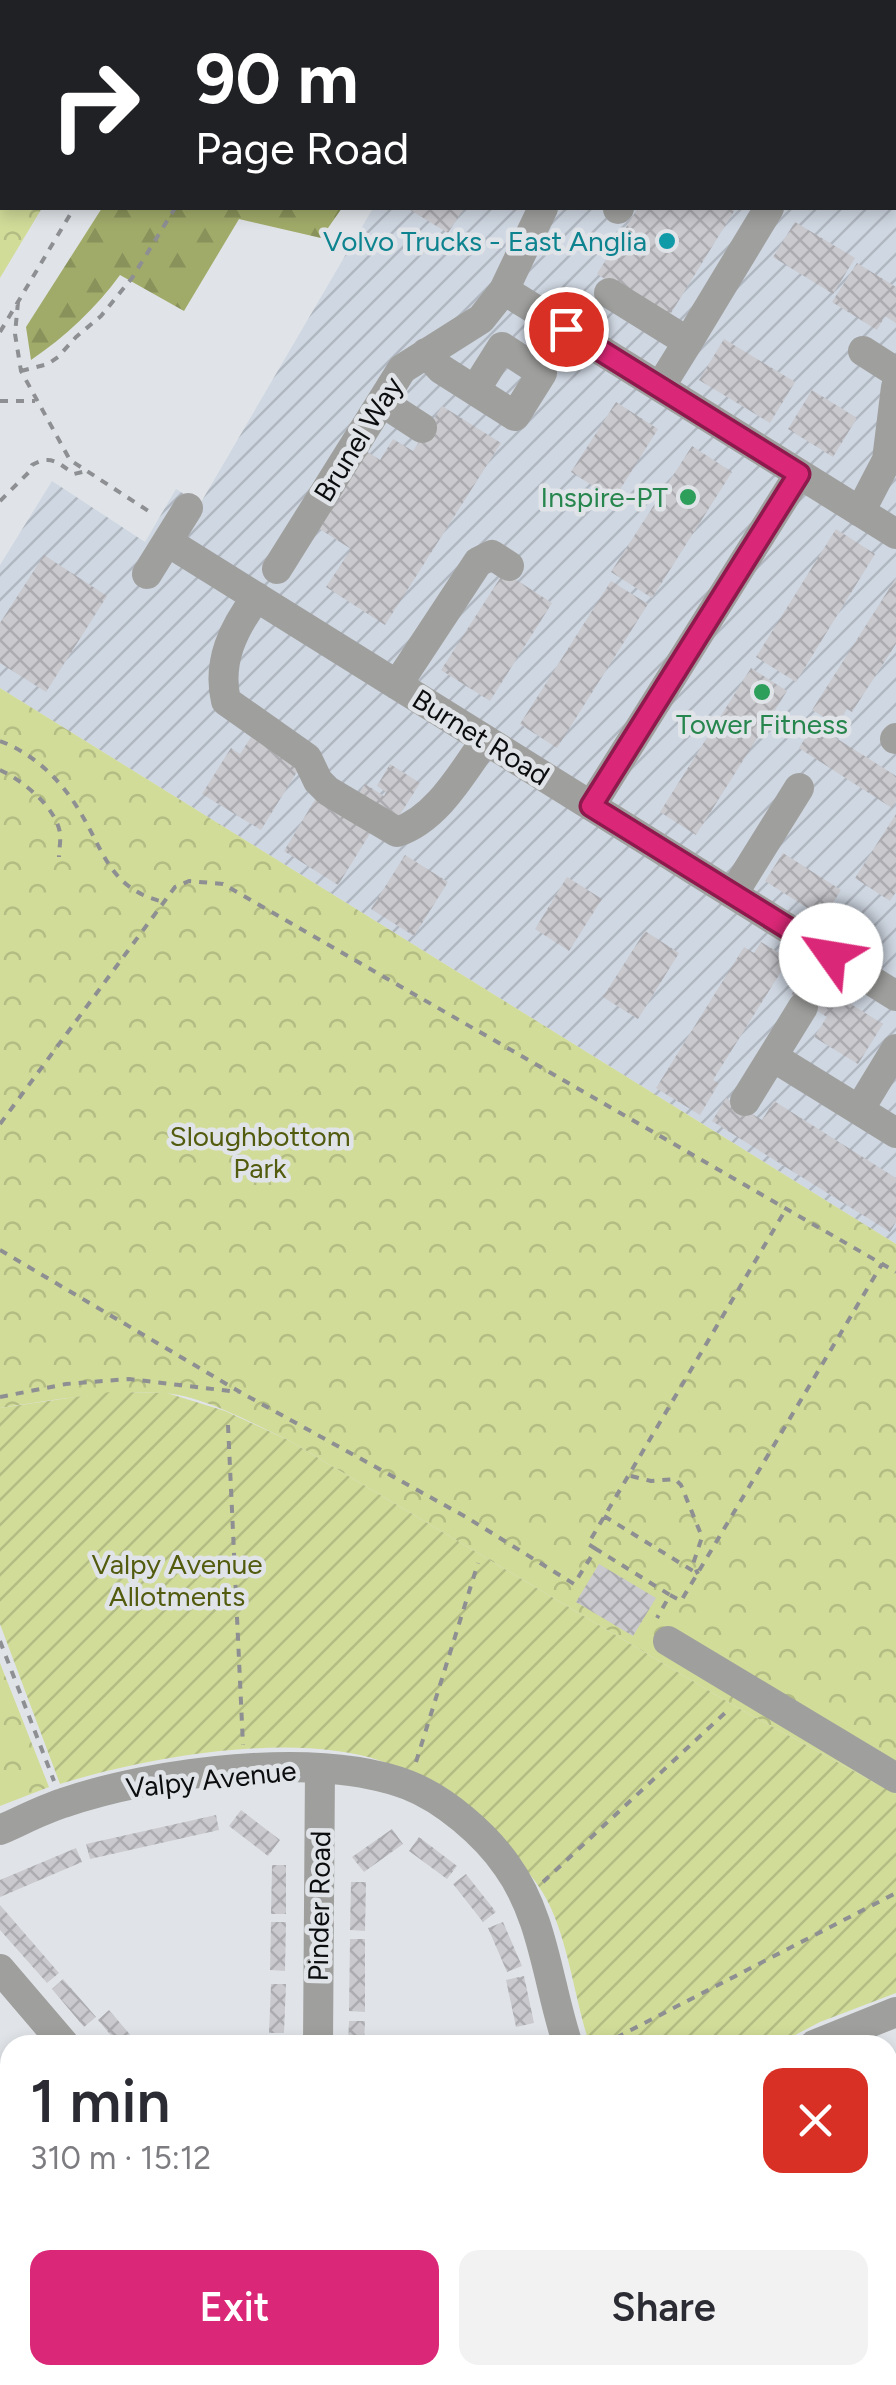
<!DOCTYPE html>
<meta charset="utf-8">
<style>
body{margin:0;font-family:Figtree,sans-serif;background:#f2f2f3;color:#2b2b33;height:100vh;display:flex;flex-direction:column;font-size:38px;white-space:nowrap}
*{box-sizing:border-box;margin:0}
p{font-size:32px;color:#7c7c81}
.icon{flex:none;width:55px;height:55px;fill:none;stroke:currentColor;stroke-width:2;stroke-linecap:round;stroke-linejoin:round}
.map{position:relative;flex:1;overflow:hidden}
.details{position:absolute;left:0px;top:2035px;width:898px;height:350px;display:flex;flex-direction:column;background:#fff;border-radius:30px 30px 0 0;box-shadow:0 5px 15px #0003}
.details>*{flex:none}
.guide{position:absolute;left:0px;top:0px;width:898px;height:210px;box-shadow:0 5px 15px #0003;background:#202124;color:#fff;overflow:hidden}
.pin{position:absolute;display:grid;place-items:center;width:85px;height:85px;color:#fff;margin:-42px;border:5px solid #fff;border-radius:50%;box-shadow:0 2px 10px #0007}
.me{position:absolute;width:110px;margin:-55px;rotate:302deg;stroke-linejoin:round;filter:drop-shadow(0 0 8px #0008)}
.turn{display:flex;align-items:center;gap:35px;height:210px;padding:0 30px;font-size:45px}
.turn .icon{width:130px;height:130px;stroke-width:2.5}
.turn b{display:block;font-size:70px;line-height:85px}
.round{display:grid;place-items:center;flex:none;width:105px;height:105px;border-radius:20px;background:#f2f2f3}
.overview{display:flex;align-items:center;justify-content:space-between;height:170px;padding:0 30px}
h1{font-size:60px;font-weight:600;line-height:75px}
.cta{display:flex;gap:20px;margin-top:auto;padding:20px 30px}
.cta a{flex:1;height:115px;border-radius:20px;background:#db2777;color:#fff;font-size:40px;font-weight:600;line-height:115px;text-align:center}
.cta a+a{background:#f2f2f3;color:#2b2b33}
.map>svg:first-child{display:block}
</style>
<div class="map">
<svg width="896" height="2385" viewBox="0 0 896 2385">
<defs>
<pattern id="industrial-furrows" width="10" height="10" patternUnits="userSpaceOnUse" patternTransform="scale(2.5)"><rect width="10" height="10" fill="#cfd7e2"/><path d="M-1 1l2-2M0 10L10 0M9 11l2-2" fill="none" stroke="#b1b7c1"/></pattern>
<pattern id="forest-firs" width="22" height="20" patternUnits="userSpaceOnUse" patternTransform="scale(2.5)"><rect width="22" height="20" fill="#a1ab69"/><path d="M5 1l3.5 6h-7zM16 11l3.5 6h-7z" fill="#89925a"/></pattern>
<pattern id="park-crowns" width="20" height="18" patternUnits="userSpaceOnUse" patternTransform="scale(2.5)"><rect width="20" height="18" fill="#d1dc99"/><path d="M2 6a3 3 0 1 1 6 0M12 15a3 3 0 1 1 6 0" fill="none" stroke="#b2bc83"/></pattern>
<pattern id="garden-furrows" width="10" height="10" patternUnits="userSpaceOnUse" patternTransform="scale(2.5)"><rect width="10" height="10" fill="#d1dc99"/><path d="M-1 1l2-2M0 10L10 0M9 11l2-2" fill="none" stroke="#b2bc83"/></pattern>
<pattern id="building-cross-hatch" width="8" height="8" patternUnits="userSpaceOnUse" patternTransform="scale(2.5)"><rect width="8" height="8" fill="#c9c9ce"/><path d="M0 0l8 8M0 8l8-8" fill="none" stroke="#ababb0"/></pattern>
</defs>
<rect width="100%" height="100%" fill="#e0e4e8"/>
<path fill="url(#industrial-furrows)" d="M 896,91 L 896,1244 L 0,688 L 0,565 L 52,481 L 145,542 L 176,489 L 200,504 L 373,208 L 895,208 Z"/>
<path fill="url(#forest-firs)" d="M 102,208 L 342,208 L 321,238 L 239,219 L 184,311 L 120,275 C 96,308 65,337 31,360 L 26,327 Z"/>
<path fill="url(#park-crowns)" d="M 0,0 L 168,0 L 2,2 L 2,208 L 42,208 L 0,278 Z
M 0,688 L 896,1244 L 896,1794 L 738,1708 L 288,1440 C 254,1424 201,1395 164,1393 C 114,1390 50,1400 0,1408 Z
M 0,1663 L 49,1787 L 0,1806 Z"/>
<path fill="url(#garden-furrows)" d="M 110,1392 L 167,1393 L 225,1411 L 288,1440 L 738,1708 L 896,1794 L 896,1993 L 820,2022 L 776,2045 L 590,2045 C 574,1999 568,1934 543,1893 C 524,1862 498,1841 470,1818 C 442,1795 416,1772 381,1761 C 292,1731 147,1757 60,1784 L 0,1624 L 0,1408 Z"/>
<path fill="url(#building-cross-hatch)" d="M 407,208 L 464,208 L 448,233 Z
M 638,208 L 736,208 L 668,318 L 597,274 Z
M 795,222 L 855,258 L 833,294 L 773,257 Z
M 857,263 L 896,287 L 896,323 L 885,316 L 877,330 L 832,302 Z
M 724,339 L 795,382 L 770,423 L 699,380 Z
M 812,390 L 857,418 L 833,457 L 788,429 Z
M 616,402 L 658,429 L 614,499 L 571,472 Z
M 442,406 L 501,443 L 385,625 L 326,587 L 351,549 L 315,526 L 363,449 L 380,460 L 393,439 L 413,451 Z
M 692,446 L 732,472 L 652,598 L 611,572 Z
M 836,529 L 875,554 L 796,682 L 756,657 Z
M 44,555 L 107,596 L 46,692 L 0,663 L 0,623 Z
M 504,572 L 552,603 L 490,701 L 441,670 Z
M 896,578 L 896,644 L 852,712 L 847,709 L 837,725 L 812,710 Z
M 611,581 L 648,604 L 557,748 L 520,724 Z
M 751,668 L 787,691 L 696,835 L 660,812 Z
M 814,724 L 896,776 L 896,801 L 892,808 L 799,748 Z
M 251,737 L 300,767 L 261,830 L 202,794 L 231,748 L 240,754 Z
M 390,764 L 420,783 L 394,824 L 355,800 L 365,784 L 384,796 L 386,792 L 377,786 Z
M 316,798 L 371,832 L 338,885 L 284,851 Z
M 896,814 L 896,892 L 890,901 L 855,878 Z
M 783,853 L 841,890 L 823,918 L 765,881 Z
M 405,855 L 448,882 L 414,936 L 371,909 Z
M 567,877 L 602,899 L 569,951 L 535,929 Z
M 645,931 L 679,953 L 638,1019 L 603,997 Z
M 761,942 L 789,959 L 713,1080 L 719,1083 L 700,1115 L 656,1088 L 744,947 L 754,953 Z
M 804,975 L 883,1024 L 858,1064 L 814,1037 L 827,1017 L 791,995 Z
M 726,1098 L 762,1120 L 774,1101 L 896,1178 L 896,1222 L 890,1232 L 712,1121 Z
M 599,1564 L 656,1598 L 633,1636 L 576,1602 Z
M 241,1810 L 280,1840 L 268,1856 L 229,1826 Z
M 216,1815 L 219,1830 L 90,1859 L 86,1844 Z
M 392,1829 L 403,1844 L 364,1872 L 352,1857 Z
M 419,1837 L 457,1866 L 447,1879 L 409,1851 Z
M 76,1848 L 82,1862 L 0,1897 L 0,1880 Z
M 272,1865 L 286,1865 L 286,1914 L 271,1914 Z
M 466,1874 L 496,1912 L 483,1922 L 453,1884 Z
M 351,1882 L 366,1882 L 365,1931 L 350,1930 Z
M 0,1905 L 59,1973 L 47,1983 L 0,1930 Z
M 271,1922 L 286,1922 L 285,1971 L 270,1970 Z
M 503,1922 L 522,1966 L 507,1972 L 488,1928 Z
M 350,1939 L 365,1939 L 365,2012 L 349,2011 Z
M 524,1976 L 534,2023 L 516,2027 L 506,1980 Z
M 63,1979 L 96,2017 L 84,2027 L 52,1989 Z
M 271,1984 L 286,1984 L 284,2033 L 269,2033 Z
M 109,2010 L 139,2045 L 119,2045 L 98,2020 Z
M 349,2021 L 365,2021 L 364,2045 L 348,2045 Z
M 0,2266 L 10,2277 L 10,2302 L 0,2291 Z
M 10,2357 L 10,2375 L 18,2375 L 12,2385 L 0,2385 L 0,2373 Z
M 669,2375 L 695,2375 L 698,2381 L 689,2385 L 648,2385 Z"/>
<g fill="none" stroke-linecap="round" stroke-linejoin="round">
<path stroke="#8d8f92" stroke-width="4" stroke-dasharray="8 8" stroke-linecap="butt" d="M 835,0 L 838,2
M 196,2 L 197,0
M 438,2 L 440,0
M 895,41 L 896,41
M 18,302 L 15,334 L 21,371 L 70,460 L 153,514
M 0,332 L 74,208
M 21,371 L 48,364 L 58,357 L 76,337 L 101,316 L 132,278 L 175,208
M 0,401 L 35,401
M 0,501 L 29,472 L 32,465 C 51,454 58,463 74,474 L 86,471
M 0,741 C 32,753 59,778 77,807 C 104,849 108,889 164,902
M 0,770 C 22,780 56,807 60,833 C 61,840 59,850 59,857
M 0,1124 L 175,887 L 189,881 L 223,884 L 896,1272
M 0,1250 L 240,1392 L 466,1517 L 574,1584 L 596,1549 L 670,1595 L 657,1618
M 0,1397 L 66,1384 L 129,1379 L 238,1392
M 228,1425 L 243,1745
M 631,1476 L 651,1481 L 675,1479 L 681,1485 L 702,1537 L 693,1564 L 698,1574
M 604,1516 L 698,1574
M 596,1549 L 588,1544 L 786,1209
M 670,1595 L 681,1601 L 882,1264
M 0,1641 L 54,1781
M 416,1762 L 478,1563
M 543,1882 L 726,1712
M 602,2045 L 896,1893"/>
<path stroke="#9f9f9d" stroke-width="30" d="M 618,209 L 619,208
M 504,290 L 896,534
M 609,293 L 688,342 L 660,387
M 688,342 L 769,208
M 863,351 L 896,372
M 426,353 L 441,369 L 515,416 L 542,373 L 502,347 L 475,390
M 382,402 L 422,428
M 860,512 L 887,460 L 896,387
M 168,542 L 896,996
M 277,569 L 402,369 L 481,319 L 504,290 L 543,208
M 147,574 L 188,508
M 257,597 C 233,628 217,662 226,701 L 307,758 L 318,781 L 328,791 L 397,832 C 437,819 462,773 485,741
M 397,685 L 478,562 L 492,555 L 509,566
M 895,739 L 896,738
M 591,806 L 799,474
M 733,894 L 799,788
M 773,1057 L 896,1133
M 745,1101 L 803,1007
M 859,1110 L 896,1049
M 668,1641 L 896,1778
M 0,1830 C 21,1821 41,1810 63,1803 C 152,1772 318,1750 408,1785 C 444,1799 485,1834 507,1866 C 544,1917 548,1986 568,2045
M 0,1969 L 65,2045
M 318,2045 L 320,1768
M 814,2045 L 896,2012
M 0,2133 L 10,2124
M 345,2375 L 354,2385"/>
<path stroke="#676663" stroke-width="38" d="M 888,2208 L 896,2205
M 498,2385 L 520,2375"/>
</g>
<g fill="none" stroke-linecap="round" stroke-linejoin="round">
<g stroke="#8e194d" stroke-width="25">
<path id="route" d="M 566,329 L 799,474 L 591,806 L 831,955"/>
</g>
<use href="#route" stroke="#db2777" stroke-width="18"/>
</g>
<circle fill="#0f9aa8" stroke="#e0e4e8" stroke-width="4" cx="667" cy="241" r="10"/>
<g fill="#2e9e5b" stroke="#e0e4e8" stroke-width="4">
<circle cx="688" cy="497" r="10"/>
<circle cx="762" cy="692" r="10"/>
</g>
<g text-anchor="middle" stroke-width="9" stroke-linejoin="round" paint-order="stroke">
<g font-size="28" fill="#0d838f" stroke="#e0e4e8" text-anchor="end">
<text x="647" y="251">Volvo Trucks - East Anglia</text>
</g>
<g font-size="28" fill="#0c0d0e" stroke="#e0e4e8">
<text transform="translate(358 439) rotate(-58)" y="10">Brunel Way</text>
<text transform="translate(481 737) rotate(32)" y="10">Burnet Road</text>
<text transform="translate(211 1779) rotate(-6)" y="10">Valpy Avenue</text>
<text transform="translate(319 1906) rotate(-89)" y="10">Pinder Road</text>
</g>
<g font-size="28" fill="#27864d" stroke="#e0e4e8" text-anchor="end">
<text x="668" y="507">Inspire-PT</text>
<text x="762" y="734" text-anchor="middle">Tower Fitness</text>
</g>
<g font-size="28" fill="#535b0e" stroke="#e0e4e8">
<text x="260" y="1146">Sloughbottom<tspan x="260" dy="32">Park</tspan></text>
<text x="177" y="1574">Valpy Avenue<tspan x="177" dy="32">Allotments</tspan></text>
</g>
</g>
</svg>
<div class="pin" style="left:566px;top:329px;background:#d93025"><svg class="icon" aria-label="arrive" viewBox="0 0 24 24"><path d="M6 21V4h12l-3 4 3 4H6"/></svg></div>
<svg class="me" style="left:831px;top:955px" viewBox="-20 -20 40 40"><circle r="19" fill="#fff"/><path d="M0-13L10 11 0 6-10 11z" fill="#db2777"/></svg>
<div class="guide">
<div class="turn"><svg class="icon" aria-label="right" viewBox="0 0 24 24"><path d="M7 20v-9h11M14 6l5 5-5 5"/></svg><div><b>90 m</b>Page Road</div></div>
</div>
<section class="details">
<div class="overview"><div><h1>1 min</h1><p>310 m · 15:12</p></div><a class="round" style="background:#d93025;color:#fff"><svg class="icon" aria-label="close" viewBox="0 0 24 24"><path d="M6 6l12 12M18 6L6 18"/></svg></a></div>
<div class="cta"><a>Exit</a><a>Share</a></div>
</section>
</div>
